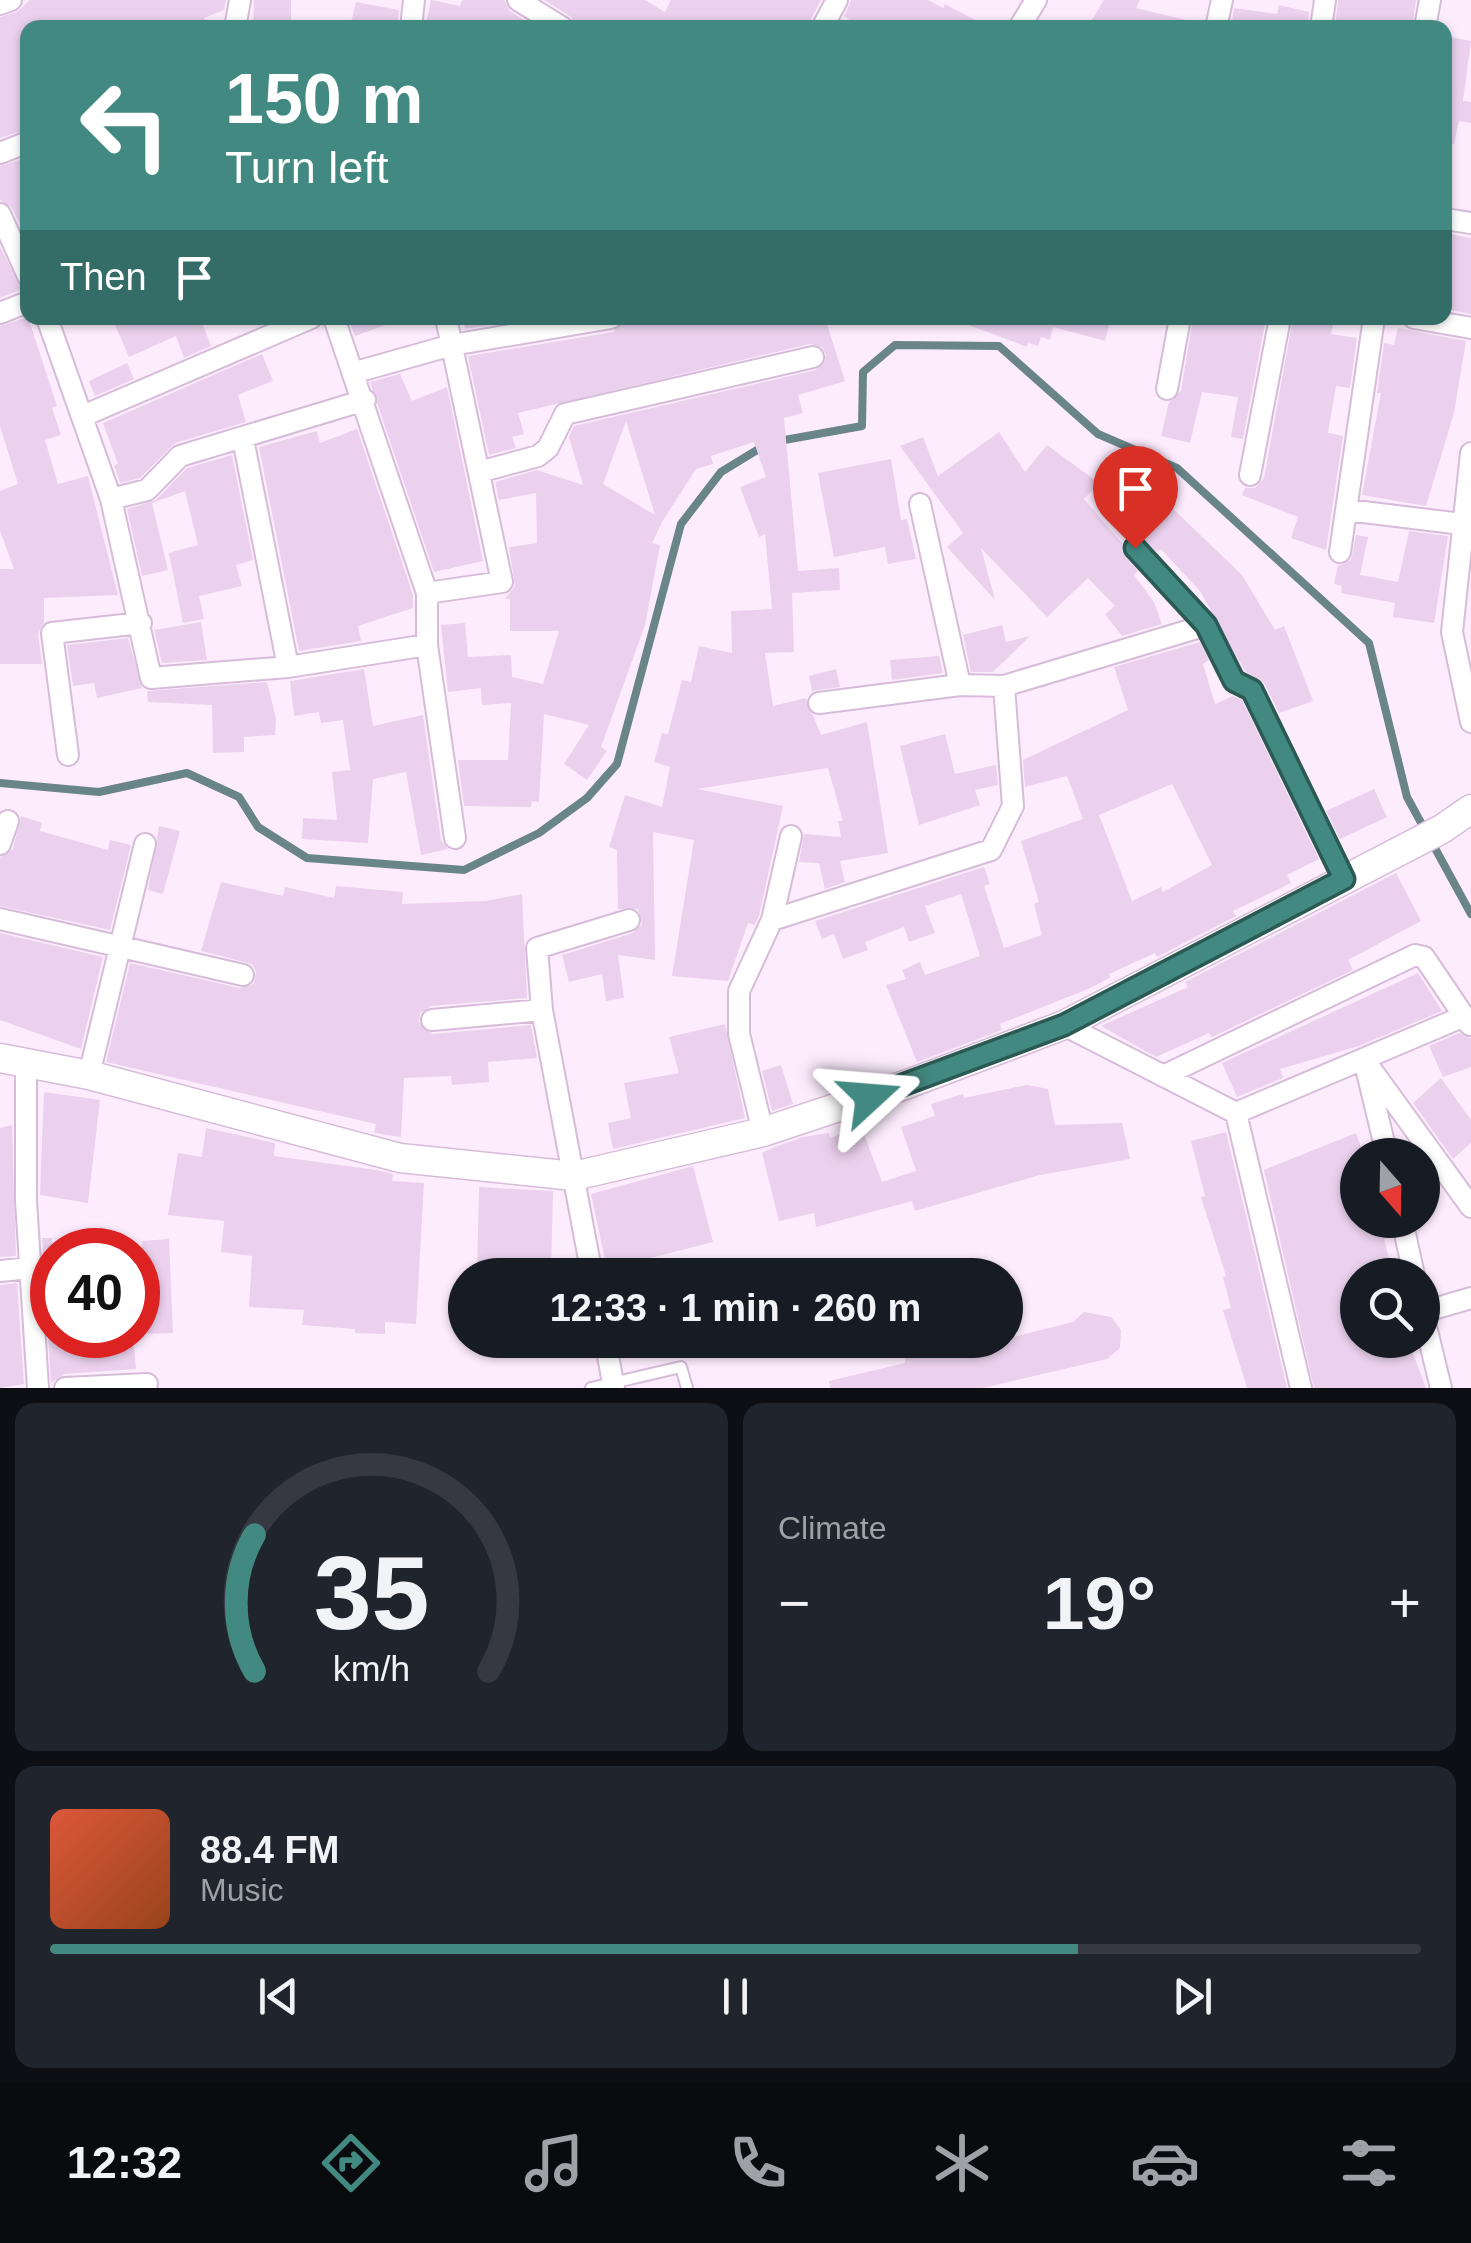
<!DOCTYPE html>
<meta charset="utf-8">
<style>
:root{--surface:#171b24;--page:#20242c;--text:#f1f3f6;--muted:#9ea1a6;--line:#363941;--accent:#428981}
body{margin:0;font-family:Arial,sans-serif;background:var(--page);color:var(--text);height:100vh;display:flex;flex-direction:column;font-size:38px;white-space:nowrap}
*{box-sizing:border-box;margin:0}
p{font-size:32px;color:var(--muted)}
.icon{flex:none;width:55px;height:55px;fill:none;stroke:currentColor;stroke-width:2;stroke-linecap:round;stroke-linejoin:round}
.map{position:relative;height:1388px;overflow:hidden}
.drawer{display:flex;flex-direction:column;gap:15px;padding:15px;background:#0d0f14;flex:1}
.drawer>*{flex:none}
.hud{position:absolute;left:20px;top:20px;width:1432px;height:305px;border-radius:20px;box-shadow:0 2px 8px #0004;background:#428981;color:#fff;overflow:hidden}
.needle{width:65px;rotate:160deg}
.controls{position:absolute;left:1340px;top:1138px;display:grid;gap:20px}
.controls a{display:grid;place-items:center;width:100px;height:100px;border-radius:50%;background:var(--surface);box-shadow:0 2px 8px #0004;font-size:50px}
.speed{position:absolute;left:30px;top:1228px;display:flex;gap:20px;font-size:50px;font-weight:700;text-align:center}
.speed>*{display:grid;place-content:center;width:130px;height:130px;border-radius:50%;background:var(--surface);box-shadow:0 2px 8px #0004;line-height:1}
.speed .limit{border:15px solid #d22;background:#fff;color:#111}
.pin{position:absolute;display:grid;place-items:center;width:85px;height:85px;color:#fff;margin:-102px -42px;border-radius:50% 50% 50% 0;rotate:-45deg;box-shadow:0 0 10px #0007}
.pin .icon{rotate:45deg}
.me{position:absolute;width:110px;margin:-55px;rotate:71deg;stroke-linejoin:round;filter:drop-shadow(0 0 8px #0008)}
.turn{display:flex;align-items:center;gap:35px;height:210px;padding:0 40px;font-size:45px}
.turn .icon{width:130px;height:130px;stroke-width:2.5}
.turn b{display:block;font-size:70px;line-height:85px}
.then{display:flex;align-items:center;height:95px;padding:0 40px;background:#0003;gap:20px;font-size:38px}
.big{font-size:75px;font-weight:700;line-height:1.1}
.drawer .tile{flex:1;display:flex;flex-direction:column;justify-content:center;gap:15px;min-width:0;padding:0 35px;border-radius:20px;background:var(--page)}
.drawer .dial{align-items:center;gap:0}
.dial svg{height:260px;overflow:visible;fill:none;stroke:var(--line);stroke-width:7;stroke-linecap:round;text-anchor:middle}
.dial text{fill:var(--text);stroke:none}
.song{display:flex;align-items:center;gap:30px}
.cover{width:120px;height:120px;border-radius:15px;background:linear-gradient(135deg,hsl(10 70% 55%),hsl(20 70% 35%))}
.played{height:10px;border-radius:5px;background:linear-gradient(90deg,var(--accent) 75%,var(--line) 75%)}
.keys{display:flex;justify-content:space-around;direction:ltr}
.heat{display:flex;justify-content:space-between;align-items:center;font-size:55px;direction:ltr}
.drawer .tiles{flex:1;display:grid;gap:15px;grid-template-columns:1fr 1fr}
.tile:last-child{grid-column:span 2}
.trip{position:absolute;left:448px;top:1258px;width:575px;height:100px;border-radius:50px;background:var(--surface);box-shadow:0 2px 8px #0004;font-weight:700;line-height:100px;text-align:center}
.dock{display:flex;height:160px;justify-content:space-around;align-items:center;background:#090b0e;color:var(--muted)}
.dock .icon{width:70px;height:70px}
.dock .on{color:var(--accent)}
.dock b{font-size:45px;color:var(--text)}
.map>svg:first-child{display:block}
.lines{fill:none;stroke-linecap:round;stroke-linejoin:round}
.stream{stroke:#69858a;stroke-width:8}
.building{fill:#ebd1ed;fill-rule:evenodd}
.service-casing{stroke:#d7bcd9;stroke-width:14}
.minor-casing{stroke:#d7bcd9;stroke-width:24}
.tertiary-casing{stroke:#d7bcd9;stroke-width:31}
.service{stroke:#fff;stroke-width:10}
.minor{stroke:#fff;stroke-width:20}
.tertiary{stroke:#fff;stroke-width:28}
.route-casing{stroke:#2b5954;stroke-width:25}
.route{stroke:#428981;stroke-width:18}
</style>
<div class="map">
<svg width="1471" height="1388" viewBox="0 0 1471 1388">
<rect width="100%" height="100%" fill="#fdecfe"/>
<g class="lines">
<!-- stream -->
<path class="stream" d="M779,441l83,-15 1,-54 32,-27 104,1 99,88 79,34 192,175 38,154 64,117
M0,783l99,9 88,-19 52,24 19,30 49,31 157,12 75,-37 48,-35 30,-34 64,-240 40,-52 41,-25"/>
</g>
<!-- building -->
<path class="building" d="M30,0h196l-2,10 -20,8 4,10h-180v101l-28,9v-121l17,-5z
M254,0h37v28h-38z
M431,0l29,6 2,-6h42l6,11 26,17h-111z
M544,0h101l20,12 6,-12h150l-15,28h-229l-6,-11z
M851,0h77l15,8 2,-4 45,24h-126l-20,-12z
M1104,0h36l-4,8 50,12 -1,8h-98z
M1338,0h78l-4,28h-77z
M356,2l43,8 -2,18h-42l-4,-5z
M1279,5l30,7 -2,16h-76l3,-20 43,6z
M1445,36l26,5 -8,60 8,1v21l-12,-2 -5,23 -9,-1z
M28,157v84l-16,-33 -12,-8v-34z
M1445,233l26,5v76l-26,-5z
M0,247l22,42 -22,9z
M28,317l29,89 -5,2 9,27 -16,5 13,44 30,-8 30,119 -74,3v24l-6,12 4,30h-42v-95h14l-14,-38v-40l18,-7 -18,-58v-100z
M112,318h107l-16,7 8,21 -27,12 -8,-22 -47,21z
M348,318h50l1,2 -44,16z
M463,318h69l-67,11z
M625,318h200l20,63 -47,14 5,18 -19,5 14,153 41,-3 1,22 -48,3 2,59 -29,1 8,53 33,-8 15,37 46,-13 21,131 -48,8 5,21 -20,7 -6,-26 -20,-1 5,-28 37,3 -3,-16h5l-15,-53 -131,21 86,17 -24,110 -4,9 -7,-2 -20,58 -56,-5 22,-136 -41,-8 2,128 -37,-5 6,43 -18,3 -4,-27 -33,8 -7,-27 71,-22 9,-9 -4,-15h-20l-1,-59 -8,-3 16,-52 37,12 8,-40 -16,-5 8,-29 6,1 14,-54 9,2 8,-36 33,7 -1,-42 41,-2 -7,-75 -6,3 -19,-50 26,-10 -12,-35 -43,14 2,8 -17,5 -34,53 -10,21 8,2 -15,80 -44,122 6,4 -20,29 -23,-16 25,-39 -45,-11 -5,88 -7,-1 -1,6 -67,-1 -6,-46h50l3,-57 -29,2 -1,-17 -33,4 -7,-67 24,-2 3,34 43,-2 1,22 31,7 16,-53h-49v-32h-5l10,-13 -6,-39 28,-4 -1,-50 -37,7 -4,-18 42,-12 46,15 -14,-48 5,-11 242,-56 10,-15 -4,-8 -12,-3 -292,69 6,21 -12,3 4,11 -27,7 -21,-99 145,-24zM626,421l29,94 -52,-31z
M950,318h161l-6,23 -52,-14 -3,13 -9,-3 -3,9 -10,-3 -1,4z
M1193,318h73l-23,121 -12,-2 7,-40 -36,-5 -12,51 -29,-7 8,-34 12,-11z
M1293,318h42l-4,16 26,4 -7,50 -14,-2 -8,47 15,3 -17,114 -35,-12 7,-21 -56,-22 3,-7h10l9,-10z
M1398,328l68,13 -12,72 -28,93 -64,-11 19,-102h-4l7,-50 10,2z
M262,354l11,27 -35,14 8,27 -71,21 -35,35 -20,5 -6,-18 4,-1 -15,-41z
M127,363l7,16 -39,17 -6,-15z
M400,374l12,27 35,-14 36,174 -49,11 -64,-190z
M357,429l56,166v13l-55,18 3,15 -62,10 -40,-204 58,-16 3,12z
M999,432l26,40 22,-27 52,38 -15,16 38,44v9l16,19 -4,4 20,27 8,22 -40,12 -17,-22 10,-8 -27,-28 -41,39 -66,-69 14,52 -48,-53 16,-14 -63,-87 23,-9 15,39z
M232,455l21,105 -17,5 6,21 -43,10 5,23 -21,4 -14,-70 29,-8 -13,-54 -33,12 16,67 -26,6 -15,-67 29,-9 31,-32z
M891,459l10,61 6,-1 9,40 -28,5 -3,-17 -51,10 -16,-84z
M1168,504l74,71 33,55 9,-4 29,75 -34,12 -15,-30 -19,-12 -45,-80 -39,-42 -4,3 -17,-16z
M1409,531l39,5 -14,87 -41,-6 2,-14 -54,-10 1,-7 -8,-2 4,-18 13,-6 5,-25 12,2 -8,38 38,7z
M201,622l6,38 -45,3 -8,-33z
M1002,625l4,17 24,-6 -37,36h-22l-8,-37z
M128,638l14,50 -45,10 -3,-15 -21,3 -6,-41z
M1200,642l9,18 -6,4 12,40 18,-8 9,4 77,159 -32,16 4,8 -58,28 3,5 -79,41 -2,-4 -46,21 1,4 -22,11 -88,35 2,6 -85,32 -31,-77 20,-6 -4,-9 18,-8 5,13 55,-19 -19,-62 -36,12 10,27 -26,9 -5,-15 -39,15 3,8 -25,9 -9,-25 -12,5 -7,-18 169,-54 6,17 -6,2 20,62 38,-13 -8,-31 5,-2 -18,-61 62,-22 -16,-43 -42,11 -2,-27 105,-50 -14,-43zM1172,784l40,81 -49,27 -2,-5 -29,14 -33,-86z
M939,656l4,17 -51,7 -2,-20z
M364,669l9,57 50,-11 18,125 7,9 -27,6 -15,-83 -33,7 -5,64 -66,-4 1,-21 34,2 -5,-48 18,-2 -7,-50 -22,3 -2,-11 -25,4 -4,-35z
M836,669l4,18 -28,4 -3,-15z
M267,682l9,36 -1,17 -31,2v15l-31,1 -1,-48 -64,-3 -1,-11z
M945,734l10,40 41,-9 2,20 -23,5 5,15 -61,20 -19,-79z
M1374,789l13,28 -47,22 -14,-28z
M21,816l21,7 -2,8 68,19 2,-10 21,5 -21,85 -110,-24v-49l13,-8z
M159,826l21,5 -17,63 -15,-4z
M1396,873l25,48 -73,39 5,10 -141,67 -3,-4 -53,24 -55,-31 87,-39 -3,-5z
M221,882l62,14 2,-9 49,11 2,-12 67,6 -1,12 84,-3 36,-7 5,104 -96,8 -11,7 -1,9 14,12 98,-9 6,33 -49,4 1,20 -37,3 -1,-9 -47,2 -3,59 -27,-4 2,-9 -270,-62 24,-99 110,25 14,-4 2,-12 -4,-8 -51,-13z
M0,933l103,24 -22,92 -81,-29z
M1418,973l24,38 -83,35 -79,23 3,9 -46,19 -15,-34z
M725,1024l20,94 -132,31 -5,-26 23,-5 -7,-35 55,-10 -10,-36z
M1459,1033l12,6v28l-28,10 -14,-31z
M781,1065l12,39 -21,7 -10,-40z
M1441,1078l30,42v23l-18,16 -40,-56z
M1027,1085l21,4 7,36 67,-2 8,36 -90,16 -125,36 -3,-10 -96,26 -2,-14 -35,8 -17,-68 10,-5 31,-11 26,-4 1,5 31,-12 21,56 34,-11 -15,-44 34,-11 -4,-12 32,-10 1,4z
M44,1092l56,8 -12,103 -48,-8z
M12,1125l4,131 -16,1v-129z
M206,1128l69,15 -1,13 102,14 17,4 -1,7 32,2 -8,141 -31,-2v12l-30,-1v-4l-53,-4 2,-15 -55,-3 3,-51 -31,-4 3,-31 -56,-6 10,-62 24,4z
M1226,1132l61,256h-40l-24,-78 8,-2 -8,-31 3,-1 -25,-79 4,-1 -14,-55z
M1356,1133l8,22h-6v65h26l6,17 -6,2 9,33 -35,3v73l22,-8h28l18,48h-112l-50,-218z
M693,1166l20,76 -106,27 -16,-75z
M479,1187l74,4 -2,81 -74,3z
M42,1238h10v99l23,-2v5l58,-3 3,32 -72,5 -13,9z
M169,1239l4,94 -26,1 -5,-93z
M17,1283l7,101 -24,4v-103z
M1084,1312l27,5 10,13 -1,18 -13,11 -124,29h-153l-1,-7 76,-18 1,-23h73l2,5 92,-23z"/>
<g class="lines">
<!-- service casing -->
<g class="service-casing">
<path id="service" d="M591,1388l90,-21 6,21"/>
</g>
<!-- minor casing -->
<g class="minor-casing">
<path id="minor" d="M518,0l45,28
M0,4l11,-4
M235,28l5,-28
M411,28l3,-28
M822,28l15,-28
M1019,28l17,-28
M1216,28l6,-28
M1321,28l4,-28
M1425,28l5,-28
M0,153l28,-11
M0,214l28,62
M1445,219l26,4
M0,313l28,-11
M47,318l64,181 40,179 137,-11 139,-22
M334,318l93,275v52l28,193
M1414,318l57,10
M356,372l96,-27 159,-27
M1167,389l13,-71
M83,416l228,-98
M243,439l45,228
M1471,453l-19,179 19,90
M479,472l59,-16 10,-8 17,-34 248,-57
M1250,475l30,-157
M111,499l36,-9 33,-34 185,-56
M920,504l40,181
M1347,510l115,14
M1135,548l72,77 28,56 17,9 92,189
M1340,552l34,-234
M427,593l75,-11 -56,-264
M819,703l141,-18 44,1 203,-61
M68,755l-16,-122 89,-10
M0,844l8,-23
M0,919l243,56
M772,920l219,-70 22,-44 -9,-120
M432,1020l110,-10
M1064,1025l172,88 226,-96
M1365,1061l106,146
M26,1065v136l12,187
M1367,1072l20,83
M89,1075l56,-231
M1163,1076l252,-121 9,2 46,68
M1236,1113l65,275
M763,1132l-24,-98v-43l33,-71 19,-84
M1402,1220l12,55
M0,1271l29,-3
M592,1275l-50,-265 -5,-62 92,-28
M1422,1310l19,78
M1423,1312l48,-14
M605,1340l9,48
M65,1388l82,-4"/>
</g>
<!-- tertiary casing -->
<g class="tertiary-casing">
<path id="tertiary" d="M0,1058l89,17 311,83 174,18 189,-44 142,-47 159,-60 378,-196 29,-20"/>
</g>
<!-- service -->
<use href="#service" class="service"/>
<!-- minor -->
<use href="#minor" class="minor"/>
<!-- tertiary -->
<use href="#tertiary" class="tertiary"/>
</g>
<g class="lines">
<!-- route casing -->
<g class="route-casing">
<path id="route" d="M870,1097l194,-72 280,-146 -92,-189 -18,-9 -28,-56 -71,-77"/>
</g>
<!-- route -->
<use href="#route" class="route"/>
</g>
</svg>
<div class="controls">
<a><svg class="needle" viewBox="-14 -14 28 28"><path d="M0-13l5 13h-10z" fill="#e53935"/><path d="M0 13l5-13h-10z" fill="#9ea1a6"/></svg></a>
<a><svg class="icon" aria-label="search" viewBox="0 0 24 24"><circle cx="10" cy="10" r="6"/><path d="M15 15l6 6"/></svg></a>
</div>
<div class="speed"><div class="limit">40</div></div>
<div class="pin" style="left:1135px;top:548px;background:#d93025"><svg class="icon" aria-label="arrive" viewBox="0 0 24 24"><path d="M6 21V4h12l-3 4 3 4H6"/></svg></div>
<svg class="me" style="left:870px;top:1097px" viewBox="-20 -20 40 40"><path d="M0-17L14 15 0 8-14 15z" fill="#428981" stroke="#fff" stroke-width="4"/></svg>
<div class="trip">12:33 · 1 min · 260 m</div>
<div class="hud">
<div class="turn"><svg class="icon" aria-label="left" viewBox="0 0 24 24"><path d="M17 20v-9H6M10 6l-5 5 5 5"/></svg><div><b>150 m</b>Turn left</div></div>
<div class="then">Then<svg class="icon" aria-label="arrive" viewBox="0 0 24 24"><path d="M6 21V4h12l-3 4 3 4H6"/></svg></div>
</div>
</div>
<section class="drawer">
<div class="tiles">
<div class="tile dial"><svg viewBox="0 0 100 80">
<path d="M14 69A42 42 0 1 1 86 69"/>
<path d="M14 69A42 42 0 0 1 14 27" stroke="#428981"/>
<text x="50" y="56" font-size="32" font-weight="700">35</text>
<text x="50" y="72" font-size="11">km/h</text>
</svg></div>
<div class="tile"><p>Climate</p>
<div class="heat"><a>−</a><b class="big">19°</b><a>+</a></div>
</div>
<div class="tile">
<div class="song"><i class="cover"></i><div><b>88.4 FM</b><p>Music</p></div></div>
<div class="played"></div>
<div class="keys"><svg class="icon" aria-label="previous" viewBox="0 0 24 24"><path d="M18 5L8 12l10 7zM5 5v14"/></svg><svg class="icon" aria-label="pause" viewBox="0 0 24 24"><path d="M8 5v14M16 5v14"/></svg><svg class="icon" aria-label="next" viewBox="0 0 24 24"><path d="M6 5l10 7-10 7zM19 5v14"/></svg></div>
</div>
</div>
</section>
<nav class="dock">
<b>12:32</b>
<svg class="icon on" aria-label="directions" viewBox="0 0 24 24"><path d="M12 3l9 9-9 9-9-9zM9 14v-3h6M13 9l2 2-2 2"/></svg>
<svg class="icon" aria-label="music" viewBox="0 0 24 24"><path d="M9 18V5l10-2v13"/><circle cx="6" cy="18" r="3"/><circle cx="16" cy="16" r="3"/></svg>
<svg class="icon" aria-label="phone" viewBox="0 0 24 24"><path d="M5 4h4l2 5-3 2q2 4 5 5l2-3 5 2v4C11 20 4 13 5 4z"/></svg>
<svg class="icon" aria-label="climate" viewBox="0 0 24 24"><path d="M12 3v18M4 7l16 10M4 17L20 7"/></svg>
<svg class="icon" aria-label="car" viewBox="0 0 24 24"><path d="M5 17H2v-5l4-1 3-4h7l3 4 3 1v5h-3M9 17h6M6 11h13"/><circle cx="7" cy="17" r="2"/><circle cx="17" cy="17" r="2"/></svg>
<svg class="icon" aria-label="filters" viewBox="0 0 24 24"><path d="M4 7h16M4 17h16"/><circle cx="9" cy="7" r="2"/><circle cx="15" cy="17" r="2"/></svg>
</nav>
